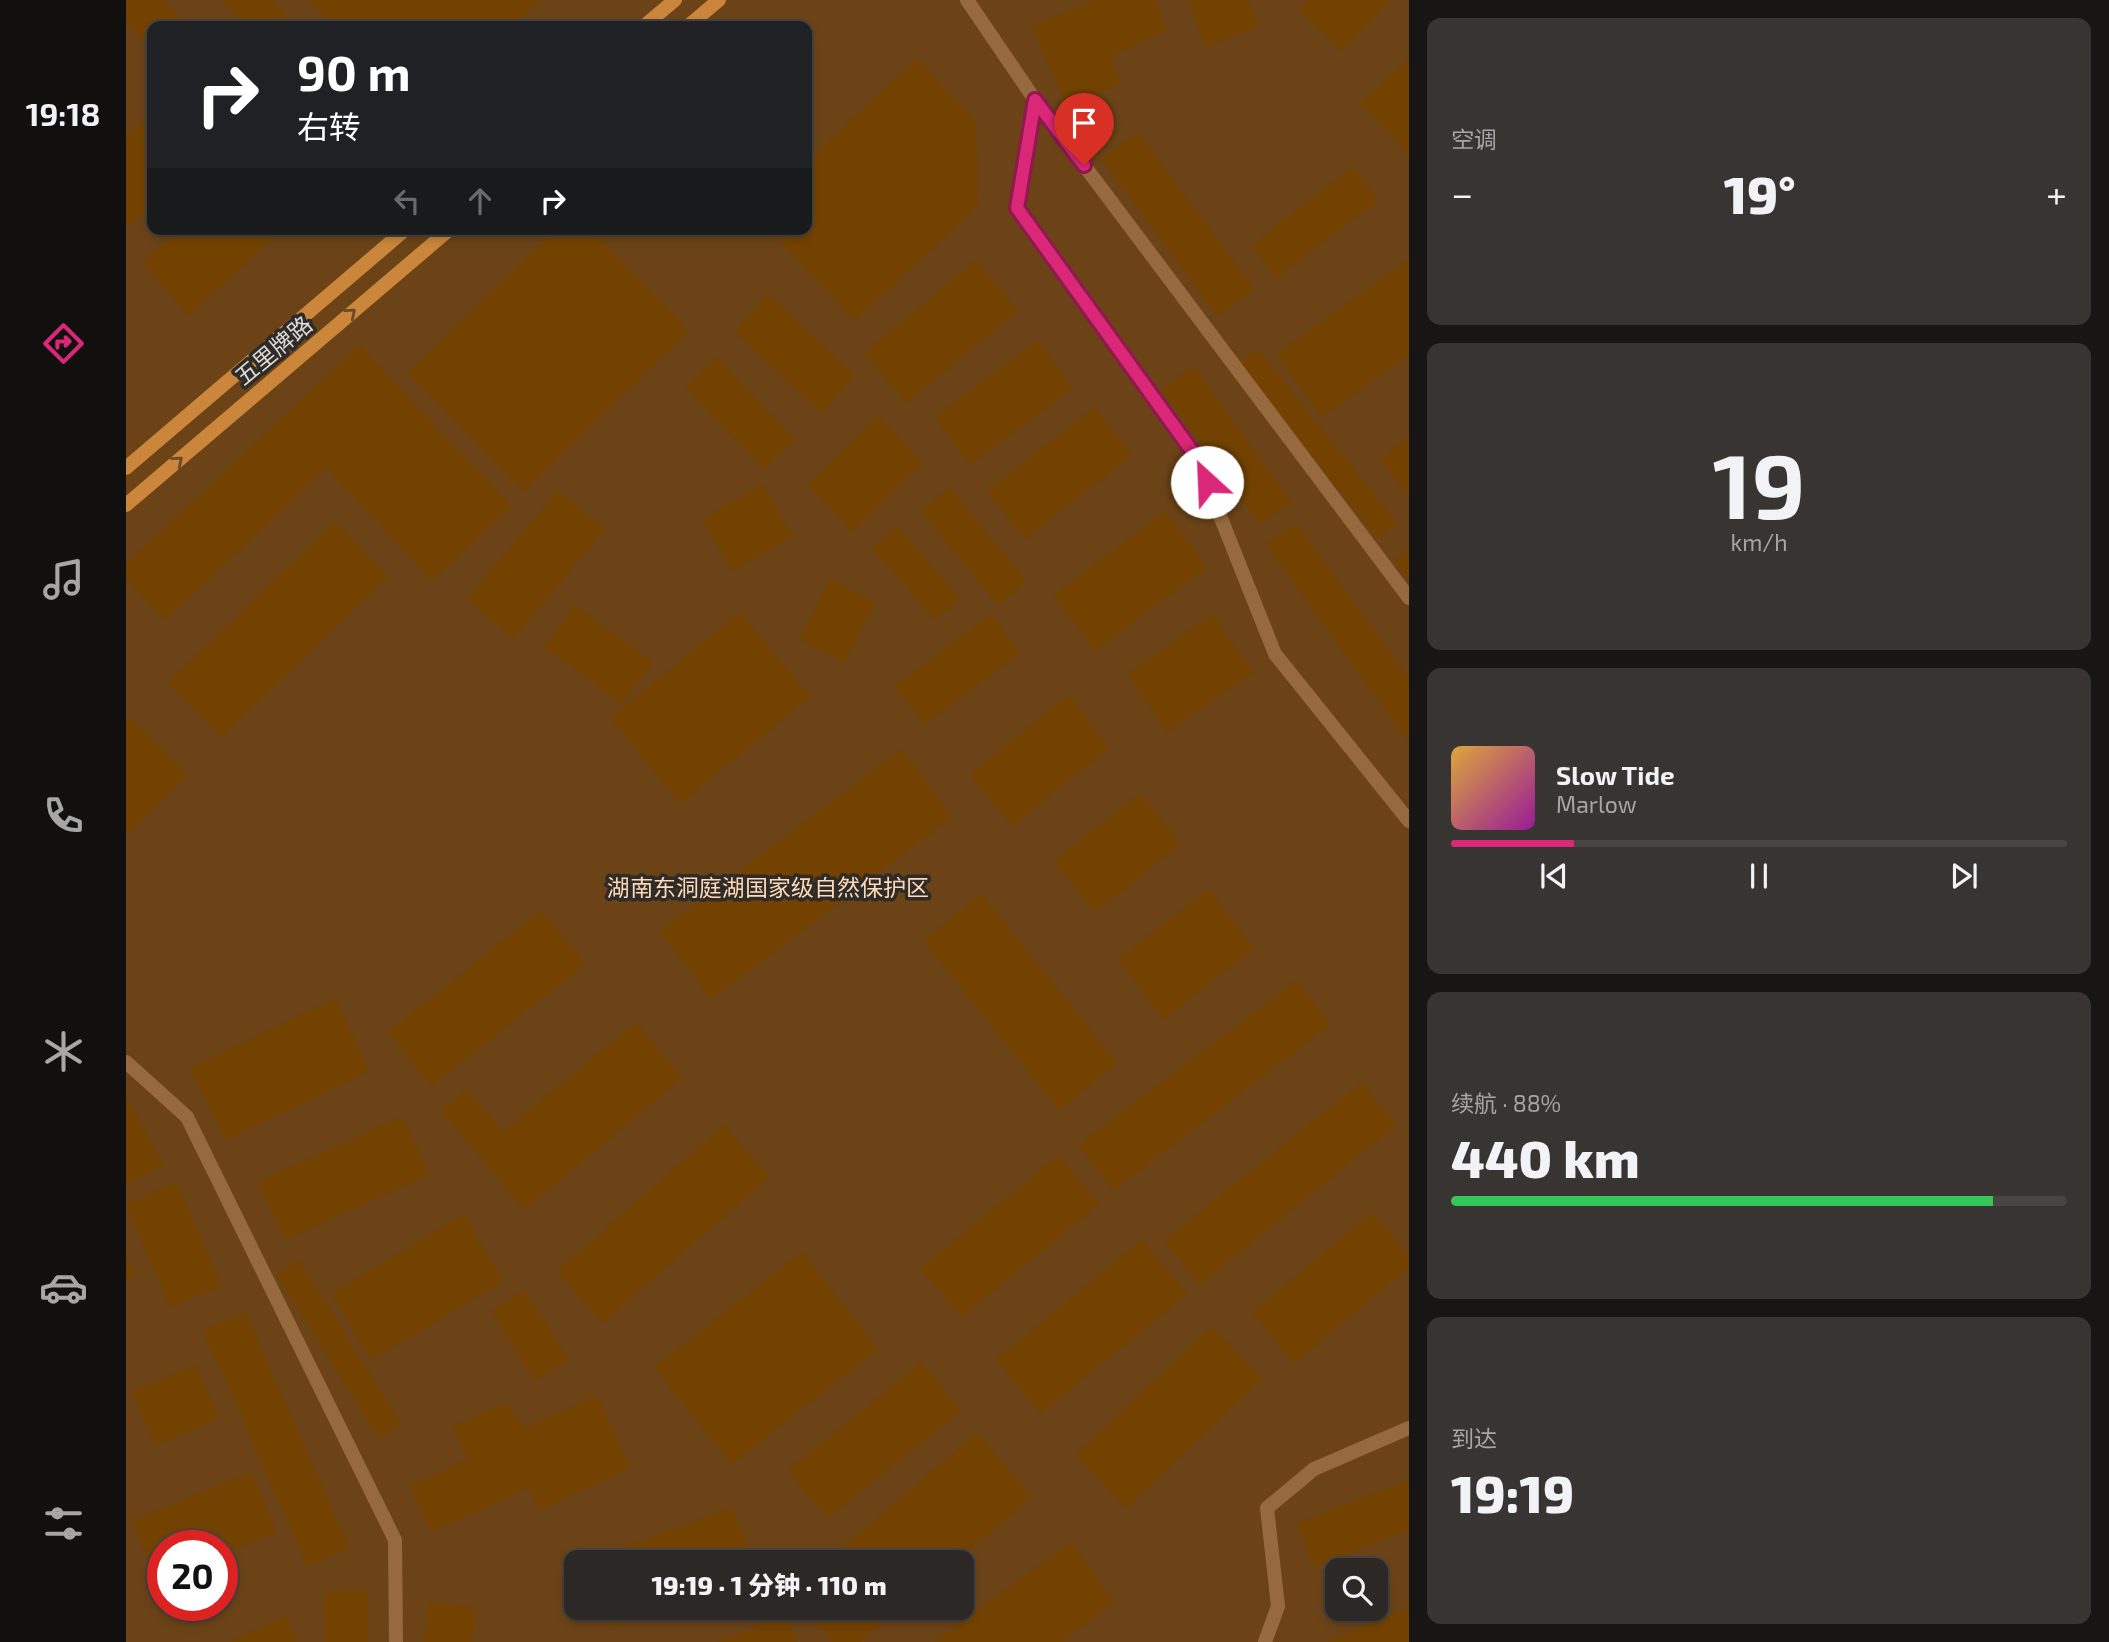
<!DOCTYPE html>
<html lang="zh">
<meta charset="utf-8">
<style>
:root{--surface:#2b2826;--page:#373432;--text:#f1f3f6;--muted:#a6a6a7;--line:#474443;--accent:#db2777}
body{margin:0;font-family:"Exo 2","Noto Sans SC",sans-serif;background:var(--page);color:var(--text);height:100vh;display:flex;flex-direction:column;font-size:26px;white-space:nowrap}
*{box-sizing:border-box;margin:0}
p{font-size:23px;color:var(--muted)}
.icon{flex:none;width:38px;height:38px;fill:none;stroke:currentColor;stroke-width:2;stroke-linecap:round;stroke-linejoin:round}
.map{position:relative;flex:1;overflow:hidden}
.sheet{display:flex;flex-direction:column;gap:18px;padding:18px;background:#181615;width:700px}
.sheet>*{flex:none}
.top-card{position:absolute;left:21px;top:21px;width:665px;height:214px;border-radius:14px;box-shadow:0 4px 10px #0003,0 0 0 2px var(--line);background:#202124;color:#fff;overflow:hidden}
.buttons{position:absolute;left:1199px;top:1558px;display:grid;gap:14px}
.buttons a{display:grid;place-items:center;width:63px;height:63px;border-radius:14px;background:var(--surface);box-shadow:0 4px 10px #0003,0 0 0 2px var(--line);font-size:35px}
.speed{position:absolute;left:21px;top:1530px;display:flex;gap:14px;font-size:35px;font-weight:700;text-align:center}
.speed>*{display:grid;place-content:center;width:91px;height:91px;border-radius:50%;background:var(--surface);box-shadow:0 4px 10px #0003,0 0 0 2px var(--line);line-height:1}
.speed .limit{border:10px solid #d22;background:#fff;color:#111}
.pin{position:absolute;display:grid;place-items:center;width:60px;height:60px;color:#fff;margin:-72px -30px;border-radius:50% 50% 50% 0;rotate:-45deg;box-shadow:0 0 7px #0007}
.pin .icon{rotate:45deg}
.me{position:absolute;width:77px;margin:-38px;rotate:335deg;stroke-linejoin:round;filter:drop-shadow(0 0 5px #0008)}
.turn{display:flex;align-items:center;gap:24px;height:147px;padding:0 35px;font-size:32px}
.turn .icon{width:91px;height:91px;stroke-width:2.5}
.turn b{display:block;font-size:49px;line-height:60px}
.lanes{display:flex;align-items:center;height:66px;padding:0 35px;background:#0003;justify-content:center;gap:35px;direction:ltr}
.lanes .off{opacity:.35}
.big{font-size:52px;font-weight:800;line-height:1.1}
.sheet .widget{flex:1;display:flex;flex-direction:column;justify-content:center;gap:10px;min-width:0;padding:0 24px;border-radius:14px;background:var(--page)}
.sheet .dial{align-items:center;gap:0}
.dial b{font-size:91px;line-height:1}
.song{display:flex;align-items:center;gap:21px}
.cover{width:84px;height:84px;border-radius:10px;background:linear-gradient(135deg,hsl(40 70% 55%),hsl(300 70% 35%))}
.played{height:7px;border-radius:4px;background:linear-gradient(90deg,var(--accent) 20%,var(--line) 20%)}
.keys{display:flex;justify-content:space-around;direction:ltr}
.heat{display:flex;justify-content:space-between;align-items:center;font-size:38px;direction:ltr}
.charge{height:10px;border-radius:5px;background:linear-gradient(90deg,#34c759 88%,var(--line) 0)}
.trip{position:absolute;left:438px;top:1550px;width:410px;height:70px;border-radius:14px;background:var(--surface);box-shadow:0 4px 10px #0003,0 0 0 2px var(--line);font-weight:800;line-height:70px;text-align:center}
main{display:flex;flex:1;min-height:0}
.dock{display:flex;flex-direction:column;width:126px;justify-content:space-around;align-items:center;background:#11100f;color:var(--muted)}
.dock .icon{width:49px;height:49px}
.dock .on{color:var(--accent)}
.dock b{font-size:32px;color:var(--text)}
.map>svg:first-child{display:block}
.green{fill:#6b4317;fill-rule:evenodd}
.building{fill:#734200}
.lines{fill:none;stroke-linecap:round;stroke-linejoin:round}
.service{stroke:#966a3e;stroke-width:14}
.minor{stroke:#966a3e;stroke-width:14}
.secondary{stroke:#cb863b;stroke-width:14}
.oneway{stroke:#664b2f}
.route-casing{stroke:#8e194d;stroke-width:18}
.route{stroke:#db2777;stroke-width:12}
.labels{text-anchor:middle;dominant-baseline:central;stroke-width:7;stroke-linejoin:round;paint-order:stroke}
.street-label{font-size:23px;fill:#dedbd9;stroke:#2f2b28}
.park-label{font-size:23px;fill:#fed9b7;stroke:#2f2b28}
</style>
<main>
<nav class="dock">
<b>19:18</b>
<svg class="icon on" aria-label="directions" viewBox="0 0 24 24"><path d="M12 3l9 9-9 9-9-9zM9 14v-3h6M13 9l2 2-2 2"/></svg>
<svg class="icon" aria-label="music" viewBox="0 0 24 24"><path d="M9 18V5l10-2v13"/><circle cx="6" cy="18" r="3"/><circle cx="16" cy="16" r="3"/></svg>
<svg class="icon" aria-label="phone" viewBox="0 0 24 24"><path d="M5 4h4l2 5-3 2q2 4 5 5l2-3 5 2v4C11 20 4 13 5 4z"/></svg>
<svg class="icon" aria-label="climate" viewBox="0 0 24 24"><path d="M12 3v18M4 7l16 10M4 17L20 7"/></svg>
<svg class="icon" aria-label="car" viewBox="0 0 24 24"><path d="M5 17H2v-5l4-1 3-4h7l3 4 3 1v5h-3M9 17h6M6 11h13"/><circle cx="7" cy="17" r="2"/><circle cx="17" cy="17" r="2"/></svg>
<svg class="icon" aria-label="filters" viewBox="0 0 24 24"><path d="M4 7h16M4 17h16"/><circle cx="9" cy="7" r="2"/><circle cx="15" cy="17" r="2"/></svg>
</nav>
<div class="map">
<svg width="1283" height="1642" viewBox="0 0 1283 1642">
<rect width="100%" height="100%" fill="#393532"/>
<!-- green -->
<path class="green" d="M0,0h1283v1642h-1283zM26,26h655v203h-655zM37,1545h59v60h-59zM450,1563h385v45h-385zM1211,1570h39v38h-39z"/>
<!-- building -->
<path class="building" d="M0,0h38l22,26h-34v25l-26,-32z
M95,0h50l26,26h-50z
M182,0h232l-29,26h-177z
M968,0h60l13,30 -57,26 11,26 -54,24 -35,-79z
M1062,0h60l10,26 -52,21z
M1181,0h84l-49,51 -44,-42z
M1283,57v98l-49,-51z
M791,58l59,64 2,84 -124,115 -86,-92h39v-68z
M26,114v91l-26,22v-90z
M1012,132l116,157 -37,27 -115,-157z
M1227,167l25,33 -102,78 -25,-33z
M53,229h104l-94,86 -47,-52z
M429,229h35l99,102 -166,160 -115,-118z
M1283,259v96l-87,62 -46,-63z
M850,260l42,51 -112,92 -42,-50z
M642,294l87,82 -34,37 -87,-82z
M912,340l35,48 -103,76 -35,-47z
M233,345l152,161 -79,74 -106,-112 -161,152 -39,-41v-15z
M1132,350l139,173 -19,15 -141,-173z
M590,357l79,82 -32,30 -78,-82z
M1067,366l98,136 -31,22 -99,-135z
M968,407l38,48 -107,84 -38,-48z
M752,416l45,47 -71,68 -44,-46z
M1283,437v60l-29,-38z
M637,484l29,52 -60,35 -30,-52z
M823,487l77,94 -28,24 -77,-94z
M432,490l47,39 -92,109 -46,-39z
M1039,511l41,56 -111,83 -42,-55z
M209,521l53,55 -166,161 -54,-54z
M1170,523l113,156v64l-143,-198z
M771,527l63,72 -25,21 -63,-72z
M1283,550v30l-15,-19z
M705,579l45,23 -32,61 -44,-24z
M449,605l78,57 -31,42 -78,-57z
M614,612l70,85 -130,106 -70,-85z
M864,614l30,39 -95,72 -30,-39z
M1086,614l41,58 -86,60 -40,-58z
M942,695l41,53 -97,78 -42,-52z
M4,718l57,57 -61,60v-113z
M775,749l51,68 -241,182 -51,-68z
M1014,793l41,51 -86,68 -41,-51z
M1083,889l45,60 -91,70 -45,-61z
M855,894l136,169 -58,47 -136,-170z
M415,910l44,54 -154,122 -43,-54z
M1170,980l34,45 -217,165 -35,-45z
M209,998l34,73 -144,69 -35,-72z
M510,1022l46,56 -158,132 -83,-100 25,-21 37,43z
M1235,1082l35,43 -196,159 -36,-44z
M0,1096l37,69 -37,18z
M276,1116l27,58 -144,66 -27,-58z
M598,1125l45,52 -167,146 -45,-52z
M933,1155l40,49 -138,113 -40,-49z
M50,1182l45,104 -51,21 -44,-103z
M1246,1212l37,45v10l-115,96 -42,-50z
M338,1214l39,67 -132,79 -40,-66z
M1016,1240l45,54 -147,119 -44,-54z
M676,1252l76,97 -147,115 -77,-97z
M0,1254l9,22 -9,4z
M173,1260l102,164 -22,14 -103,-164z
M398,1290l44,69 -33,21 -44,-69z
M119,1312l104,236 -42,18 -104,-236z
M1085,1326l51,53 -136,129 -50,-53z
M796,1362l39,49 -134,107 -39,-48z
M70,1364l23,54 -64,27 -23,-54z
M471,1395l33,73 -91,42 -10,-23 -98,45 -21,-47 58,-26 -15,-33 52,-23 20,25z
M851,1433l55,64 -79,66h-130z
M125,1472l25,60 -54,22v-9h-59v34l-6,3 -25,-61z
M1283,1480v50l-96,36 -16,-43z
M606,1507l21,56h-168v-1z
M944,1542l44,60 -53,40h-127z
M198,1591h44v51h-43z
M303,1603l47,5 -4,34h-48z
M1283,1607v35h-82z
M476,1608h52v1l-45,17z
M678,1608h96l-40,34h-27z
M660,1615l11,27h-79z
M159,1616l12,26h-69z"/>
<g class="lines">
<!-- service -->
<path class="service" d="M909,100l-18,108 180,250 78,196 134,167
M1139,1642l13,-36 -11,-98 47,-39 95,-41"/>
<!-- minor -->
<path class="minor" d="M841,0l68,100 374,498
M0,1062l61,55 208,423 1,102"/>
<!-- secondary -->
<path class="secondary" d="M518,26l31,-26
M562,26l31,-26
M0,468l280,-239
M0,505l324,-276"/>
</g>
<!-- one-way arrows -->
<defs><path id="oneway-chevron" d="M-2-3.5L2.5 0L-2 3.5" fill="none" stroke-width="1.6" stroke-linecap="round" stroke-linejoin="round" transform="scale(1.75)"/></defs>
<g class="oneway">
<use href="#oneway-chevron" transform="translate(225 313) rotate(-40)"/>
<use href="#oneway-chevron" transform="translate(52 461) rotate(-40)"/>
</g>
<g class="lines">
<!-- route casing -->
<g class="route-casing">
<path id="route" d="M958,165l-49,-65 -18,108 180,250 10,24"/>
</g>
<!-- route -->
<use href="#route" class="route"/>
</g>
<g class="labels">
<!-- street labels -->
<g class="street-label">
<text transform="translate(147 350) rotate(-40)">五里牌路</text>
</g>
<!-- park labels -->
<g class="park-label">
<text x="642" y="887">湖南东洞庭湖国家级自然保护区</text>
</g>
</g>
</svg>
<div class="buttons">
<a><svg class="icon" aria-label="search" viewBox="0 0 24 24"><circle cx="10" cy="10" r="6"/><path d="M15 15l6 6"/></svg></a>
</div>
<div class="speed"><div class="limit">20</div></div>
<div class="pin" style="left:958px;top:165px;background:#d93025"><svg class="icon" aria-label="arrive" viewBox="0 0 24 24"><path d="M6 21V4h12l-3 4 3 4H6"/></svg></div>
<svg class="me" style="left:1081px;top:482px" viewBox="-20 -20 40 40"><circle r="19" fill="#fff"/><path d="M0-13L10 11 0 6-10 11z" fill="#db2777"/></svg>
<div class="trip">19:19 · 1 分钟 · 110 m</div>
<div class="top-card">
<div class="turn"><svg class="icon" aria-label="right" viewBox="0 0 24 24"><path d="M7 20v-9h11M14 6l5 5-5 5"/></svg><div><b>90 m</b>右转</div></div>
<div class="lanes"><svg class="icon off" aria-label="left" viewBox="0 0 24 24"><path d="M17 20v-9H6M10 6l-5 5 5 5"/></svg><svg class="icon off" aria-label="ahead" viewBox="0 0 24 24"><path d="M12 20V5M6 11l6-6 6 6"/></svg><svg class="icon" aria-label="right" viewBox="0 0 24 24"><path d="M7 20v-9h11M14 6l5 5-5 5"/></svg></div>
</div>
</div>
<section class="sheet">
<div class="widget"><p>空调</p>
<div class="heat"><a>−</a><b class="big">19°</b><a>+</a></div>
</div>
<div class="widget dial"><b>19</b><p>km/h</p></div>
<div class="widget">
<div class="song"><i class="cover"></i><div><b>Slow Tide</b><p>Marlow</p></div></div>
<div class="played"></div>
<div class="keys"><svg class="icon" aria-label="previous" viewBox="0 0 24 24"><path d="M18 5L8 12l10 7zM5 5v14"/></svg><svg class="icon" aria-label="pause" viewBox="0 0 24 24"><path d="M8 5v14M16 5v14"/></svg><svg class="icon" aria-label="next" viewBox="0 0 24 24"><path d="M6 5l10 7-10 7zM19 5v14"/></svg></div>
</div>
<div class="widget"><p>续航 · 88%</p><b class="big">440 km</b><div class="charge"></div></div>
<div class="widget"><p>到达</p><b class="big">19:19</b></div>
</section>
</main>
